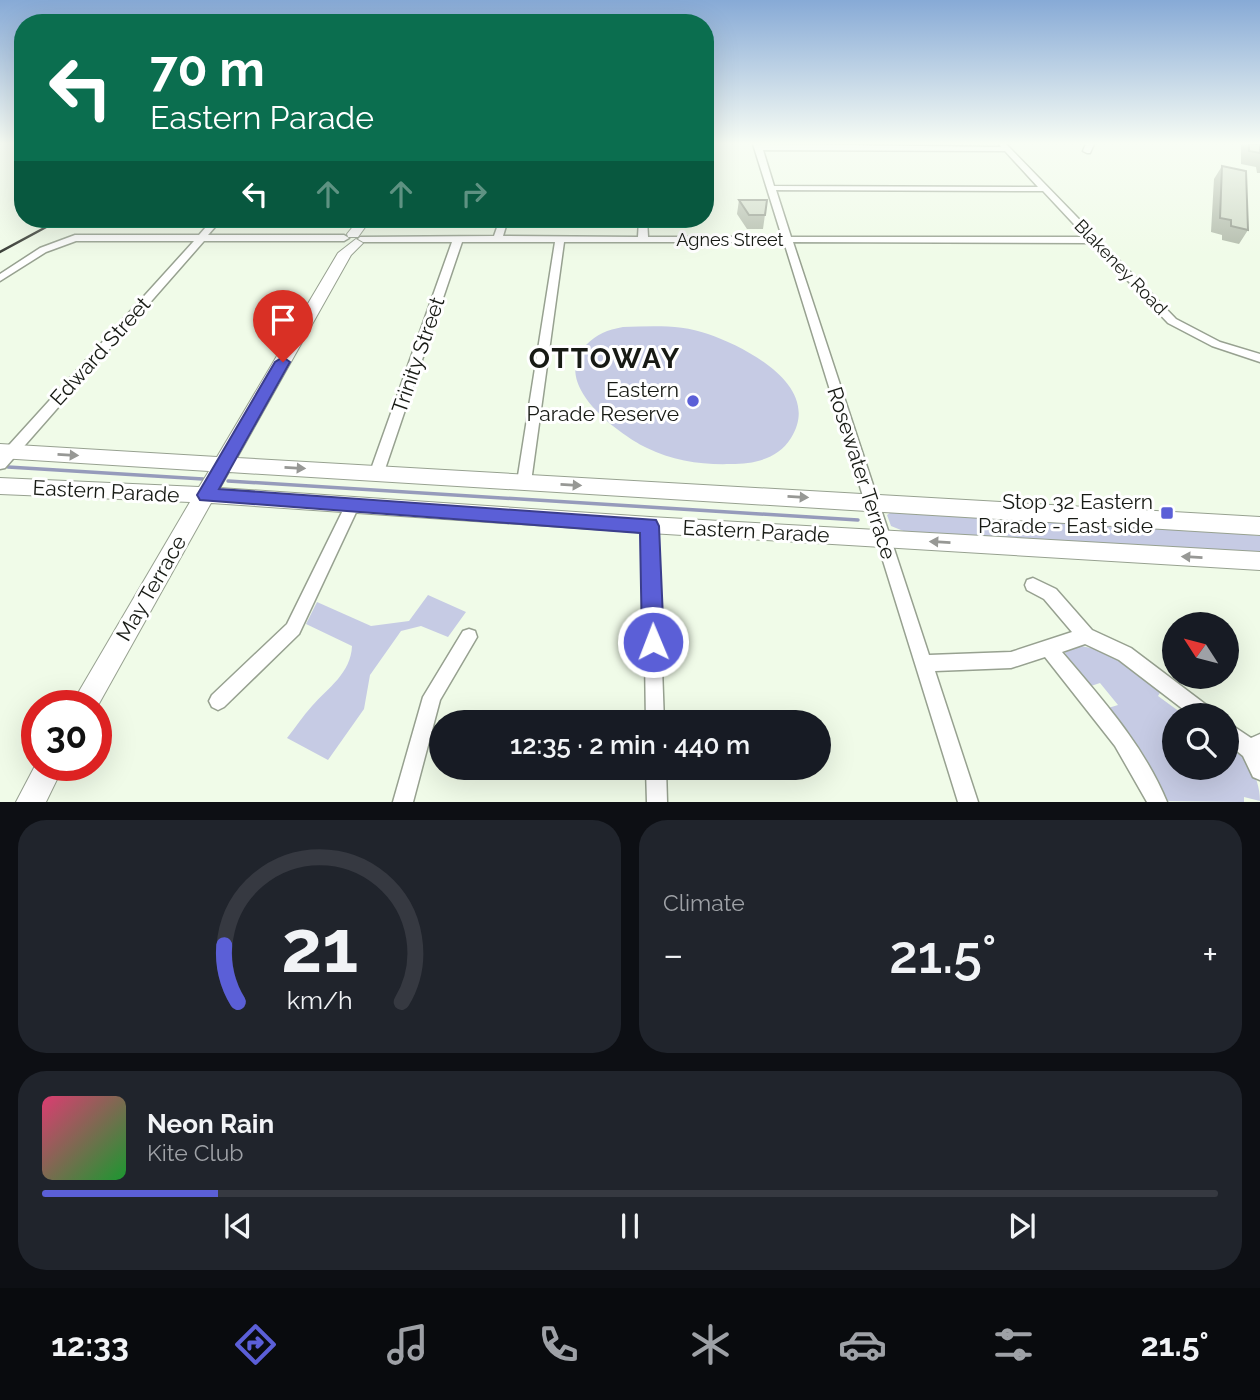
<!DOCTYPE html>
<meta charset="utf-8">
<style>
:root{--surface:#171b24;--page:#20242c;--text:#f1f3f6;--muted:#9ea1a6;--line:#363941;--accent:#5b5fd7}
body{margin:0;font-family:Raleway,sans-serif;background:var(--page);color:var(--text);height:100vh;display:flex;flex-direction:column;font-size:26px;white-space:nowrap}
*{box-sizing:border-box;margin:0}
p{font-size:23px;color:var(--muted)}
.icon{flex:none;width:38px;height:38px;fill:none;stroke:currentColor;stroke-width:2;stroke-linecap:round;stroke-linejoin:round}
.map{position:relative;height:802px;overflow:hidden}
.side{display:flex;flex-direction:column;gap:18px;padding:18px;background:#0d0f14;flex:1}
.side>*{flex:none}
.hud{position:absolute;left:14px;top:14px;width:700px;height:214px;border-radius:28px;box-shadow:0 7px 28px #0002;background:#0b6e4f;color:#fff;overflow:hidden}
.needle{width:46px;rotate:306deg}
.tools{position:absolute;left:1162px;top:612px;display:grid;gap:14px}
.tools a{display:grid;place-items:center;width:77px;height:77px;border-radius:50%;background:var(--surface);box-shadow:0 7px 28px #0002;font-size:35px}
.speed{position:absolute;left:21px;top:690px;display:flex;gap:14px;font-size:35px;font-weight:700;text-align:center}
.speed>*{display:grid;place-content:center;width:91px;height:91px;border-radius:50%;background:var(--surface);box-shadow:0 7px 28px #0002;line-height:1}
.speed .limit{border:10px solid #d22;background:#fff;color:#111}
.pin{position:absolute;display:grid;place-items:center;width:60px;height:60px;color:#fff;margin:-72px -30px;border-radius:50% 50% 50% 0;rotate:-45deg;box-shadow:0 0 7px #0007}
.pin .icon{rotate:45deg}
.me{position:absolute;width:77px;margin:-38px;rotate:359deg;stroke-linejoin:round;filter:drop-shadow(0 0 5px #0008)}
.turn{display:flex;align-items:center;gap:24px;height:147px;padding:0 21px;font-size:32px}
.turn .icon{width:91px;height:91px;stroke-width:2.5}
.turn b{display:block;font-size:49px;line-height:60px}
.lanes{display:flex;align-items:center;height:66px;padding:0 21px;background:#0003;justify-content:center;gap:35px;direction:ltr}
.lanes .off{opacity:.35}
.big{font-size:52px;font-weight:600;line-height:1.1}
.side .widget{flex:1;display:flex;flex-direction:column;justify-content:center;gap:10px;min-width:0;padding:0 24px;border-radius:28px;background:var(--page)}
.side .dial{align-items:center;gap:0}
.dial svg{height:182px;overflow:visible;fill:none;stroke:var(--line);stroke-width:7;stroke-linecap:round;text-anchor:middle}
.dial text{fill:var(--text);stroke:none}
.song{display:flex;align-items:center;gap:21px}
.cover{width:84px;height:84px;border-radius:10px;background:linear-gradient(135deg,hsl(340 70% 55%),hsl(130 70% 35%))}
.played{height:7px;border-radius:4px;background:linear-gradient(90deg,var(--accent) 15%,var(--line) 15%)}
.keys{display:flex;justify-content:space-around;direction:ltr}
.heat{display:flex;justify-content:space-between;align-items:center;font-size:38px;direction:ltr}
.side .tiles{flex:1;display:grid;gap:18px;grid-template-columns:1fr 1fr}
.widget:last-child{grid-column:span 2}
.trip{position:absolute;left:429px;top:710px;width:402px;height:70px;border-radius:35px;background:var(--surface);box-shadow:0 7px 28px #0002;font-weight:600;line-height:70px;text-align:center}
.dock{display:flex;height:112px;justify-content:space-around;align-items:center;background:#090b0e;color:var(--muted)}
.dock .icon{width:49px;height:49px}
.dock .on{color:var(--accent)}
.dock b{font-size:32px;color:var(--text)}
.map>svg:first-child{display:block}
.green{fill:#c6cbe4}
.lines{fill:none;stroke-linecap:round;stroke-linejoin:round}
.stream{stroke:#969bbb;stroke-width:3.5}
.street-casing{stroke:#97a190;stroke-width:3}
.secondary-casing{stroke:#97a190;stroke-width:2}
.street{fill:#fff;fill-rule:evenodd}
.secondary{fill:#fff;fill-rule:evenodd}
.rail{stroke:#343831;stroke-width:2.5}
.wall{fill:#b2bbab}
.building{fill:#cfd9c7;stroke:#91988b;stroke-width:2}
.oneway{fill:#979895}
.route{fill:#5b5fd7;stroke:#3b3e8c;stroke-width:2}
.poi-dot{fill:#5b5fd7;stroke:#fff;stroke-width:2.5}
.labels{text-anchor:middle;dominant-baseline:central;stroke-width:6;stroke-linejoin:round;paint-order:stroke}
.far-street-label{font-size:18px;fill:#171a14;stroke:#fff}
.street-label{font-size:21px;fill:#171a14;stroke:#fff}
.poi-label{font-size:21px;fill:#171a14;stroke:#fff;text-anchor:end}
.district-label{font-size:28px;font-weight:bold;letter-spacing:2px;fill:#171a14;stroke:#fff}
</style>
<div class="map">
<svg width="1260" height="802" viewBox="0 0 1260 802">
<rect width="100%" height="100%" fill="#f0fbe8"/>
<!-- green -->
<path class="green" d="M623,327c28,-1 58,-3 85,7 40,14 115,53 83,104 -13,21 -37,26 -60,26 -28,1 -58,-3 -84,-16 -30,-15 -98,-65 -61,-103 11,-11 21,-15 37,-18z
M894,510l288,17 78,9v18l-354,-22 -15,-6 -4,-11z
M428,595l38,17 -18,25 -27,-11 -20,5 -31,44 -6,34 -36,51 -41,-22c8,-10 16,-22 25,-32 16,-18 39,-33 40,-60l-46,-22 11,-22 54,24 38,-5z
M1077,645l36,8 50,35 -5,8 26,19 6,-7 11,8h-27v52h53v-33c17,18 33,41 33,66l-16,-4v5l-82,-1 -57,-92 13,-4 -18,-22 -12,4 -21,-27 -2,-8 4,-5z"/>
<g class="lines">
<!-- stream -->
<path class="stream" d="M8,467l195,12
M228,481l630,39"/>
<!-- street casing -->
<g class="street-casing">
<path id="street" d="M753,144l248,3 -2,-3h7l170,175 44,23 40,12v8l-48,-16 -44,-23 -76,-80 -299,-1 136,413 82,-3 61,-20 -28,-33 -17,-9 -2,-5 2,-5 6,-2 23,11 36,41 39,18 82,62 3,6h-24l-73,-56 -34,-16 -23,8c39,46 81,92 105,150h-20l-32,-56 -70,-89 -34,11 -76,3 43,131h-20l-174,-560h-220l-33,240 -2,4 -5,1 -5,-1 -2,-4 38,-240h-93l-78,230 -2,4h-10l-2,-4 82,-230h-89l-5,-3 2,-2 134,-1 6,-17h8l-5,17 135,1 1,-18h8l1,18h134zM763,150l242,1 33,36 -264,-1zM776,190l267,1 43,46h-295z
M1086,144h8l-4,9h-3l-4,-2z
M213,219h9l-14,16h136l5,3 -5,3h-140l-199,227 -5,1v-14l194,-214h-118l-30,11 -46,29v-7l40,-26 35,-13h124z
M352,500l5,2 2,4 -60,128 -75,73 -6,3 -6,-3 -3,-6 3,-6 75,-71 60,-122z
M650,519l5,2 2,4 7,198h-18l-3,-198 2,-4z
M469,629l6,2 2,6 -37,63 -27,102h-20l30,-105 40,-66z
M1227,722l24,16 9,-4v46l-7,-3 -10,-21 -16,-13z
M646,768h20l1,34h-20z"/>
</g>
<!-- secondary casing -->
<g class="secondary-casing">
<path id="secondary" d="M359,219h12l-13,18h-10l-1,-3z
M356,239l7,4 -12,12 -114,203 1023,59v18l-1031,-63 -9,16 430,29 610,35v18l-610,-37 -439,-30 -115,206v-4h-25l119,-203 -190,-8v-16l199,9 10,-16 -209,-13v-14l217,13 121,-204z
M37,762v3h27l-18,37h-30z"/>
</g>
<!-- street -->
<use href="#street" class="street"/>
<!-- secondary -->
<use href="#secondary" class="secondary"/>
<!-- rail -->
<path class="rail" d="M0,252l61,-33"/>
</g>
<!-- wall -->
<path class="wall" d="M1241,144h19v29h-3l-1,-6 -15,-3z
M1222,166l26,64 -9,14 -17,-4v-5l-11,-3 3,-53z
M739,200h28l-4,29h-16l-10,-15z"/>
<!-- building -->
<path class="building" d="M1249,144h11v9l-11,-2z
M1222,166l24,5 2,59 -17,-4v-6l-11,-2z
M739,200h28l-2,15h-16z"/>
<!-- one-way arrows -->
<defs><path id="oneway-solid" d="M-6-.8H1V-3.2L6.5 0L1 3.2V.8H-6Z" transform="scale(1.75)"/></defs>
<g class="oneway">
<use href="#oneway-solid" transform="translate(68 455) rotate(3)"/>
<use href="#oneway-solid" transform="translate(295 468) rotate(3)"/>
<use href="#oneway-solid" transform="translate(571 485) rotate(3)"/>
<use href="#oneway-solid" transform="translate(798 497) rotate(3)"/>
<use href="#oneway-solid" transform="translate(940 542) rotate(-177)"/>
<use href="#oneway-solid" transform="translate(1192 557) rotate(-177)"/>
</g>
<!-- sky -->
<linearGradient id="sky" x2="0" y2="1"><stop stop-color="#87aad6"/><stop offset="0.56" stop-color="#f8fdf5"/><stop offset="1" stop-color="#f8fdf5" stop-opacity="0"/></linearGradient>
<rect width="1260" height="256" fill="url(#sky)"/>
<!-- route -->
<path class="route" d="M283,357l7,5 -71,127 437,31 3,6 5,116 -4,7 -7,3 -8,-3 -3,-7 -2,-109 -440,-33 -3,-5 3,-5 75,-128z"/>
<!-- markers -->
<g class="poi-dot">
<circle cx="693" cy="401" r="7"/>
<rect x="1160" y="506" width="14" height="14" rx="3.5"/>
</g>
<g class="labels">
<!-- far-street labels -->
<g class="far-street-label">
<text x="730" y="239">Agnes Street</text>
<text transform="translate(1121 267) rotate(46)">Blakeney Road</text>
</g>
<!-- street labels -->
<g class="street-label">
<text transform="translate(100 351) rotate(-48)">Edward Street</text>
<text transform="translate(418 355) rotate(-71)">Trinity Street</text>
<text transform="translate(862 473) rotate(72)">Rosewater Terrace</text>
<text transform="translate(106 491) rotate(3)">Eastern Parade</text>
<text transform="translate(756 531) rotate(3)">Eastern Parade</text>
<text transform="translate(151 588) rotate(-60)">May Terrace</text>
</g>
<!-- poi labels -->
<g class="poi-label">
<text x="679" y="389">Eastern<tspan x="679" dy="24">Parade Reserve</tspan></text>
<text x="1153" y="501">Stop 32 Eastern<tspan x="1153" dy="24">Parade - East side</tspan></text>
</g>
<!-- district labels -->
<g class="district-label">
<text x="605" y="358">OTTOWAY</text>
</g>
</g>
</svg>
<div class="tools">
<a><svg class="needle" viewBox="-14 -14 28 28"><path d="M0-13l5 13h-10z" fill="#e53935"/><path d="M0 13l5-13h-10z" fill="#9ea1a6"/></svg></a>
<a><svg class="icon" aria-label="search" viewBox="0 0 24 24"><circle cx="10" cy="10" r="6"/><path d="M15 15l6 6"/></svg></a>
</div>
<div class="speed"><div class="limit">30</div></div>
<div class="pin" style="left:283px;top:362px;background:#d93025"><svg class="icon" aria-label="arrive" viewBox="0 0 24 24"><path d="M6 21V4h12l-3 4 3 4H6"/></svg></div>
<svg class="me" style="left:653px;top:642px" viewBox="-20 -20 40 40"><circle r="17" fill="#5b5fd7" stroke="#fff" stroke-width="3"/><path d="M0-11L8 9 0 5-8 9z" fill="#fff"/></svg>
<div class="trip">12:35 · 2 min · 440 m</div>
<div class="hud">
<div class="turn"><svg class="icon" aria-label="left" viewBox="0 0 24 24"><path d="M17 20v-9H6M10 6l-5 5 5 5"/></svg><div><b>70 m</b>Eastern Parade</div></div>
<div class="lanes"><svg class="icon" aria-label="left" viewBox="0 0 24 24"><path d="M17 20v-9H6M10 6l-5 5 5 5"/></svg><svg class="icon off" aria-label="ahead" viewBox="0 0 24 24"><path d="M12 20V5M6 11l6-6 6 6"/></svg><svg class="icon off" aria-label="ahead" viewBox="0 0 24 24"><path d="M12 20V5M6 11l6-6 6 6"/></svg><svg class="icon off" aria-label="right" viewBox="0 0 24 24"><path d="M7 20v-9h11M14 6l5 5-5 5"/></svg></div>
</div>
</div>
<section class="side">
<div class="tiles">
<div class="widget dial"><svg viewBox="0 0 100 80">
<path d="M14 69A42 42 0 1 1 86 69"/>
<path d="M14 69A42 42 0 0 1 8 44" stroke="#5b5fd7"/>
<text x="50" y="56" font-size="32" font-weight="700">21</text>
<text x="50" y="72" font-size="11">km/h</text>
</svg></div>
<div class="widget"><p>Climate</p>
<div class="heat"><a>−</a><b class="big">21.5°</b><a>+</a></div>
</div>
<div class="widget">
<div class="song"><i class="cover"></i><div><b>Neon Rain</b><p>Kite Club</p></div></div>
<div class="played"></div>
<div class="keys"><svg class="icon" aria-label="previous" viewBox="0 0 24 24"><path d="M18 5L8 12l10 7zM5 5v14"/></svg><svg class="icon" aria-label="pause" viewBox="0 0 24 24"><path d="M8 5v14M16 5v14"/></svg><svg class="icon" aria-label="next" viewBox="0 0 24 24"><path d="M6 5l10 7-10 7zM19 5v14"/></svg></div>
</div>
</div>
</section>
<nav class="dock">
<b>12:33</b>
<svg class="icon on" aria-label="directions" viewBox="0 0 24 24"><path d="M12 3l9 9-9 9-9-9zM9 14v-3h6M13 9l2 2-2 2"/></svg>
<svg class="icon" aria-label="music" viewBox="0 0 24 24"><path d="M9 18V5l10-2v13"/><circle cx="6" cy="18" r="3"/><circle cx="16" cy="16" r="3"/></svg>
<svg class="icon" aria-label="phone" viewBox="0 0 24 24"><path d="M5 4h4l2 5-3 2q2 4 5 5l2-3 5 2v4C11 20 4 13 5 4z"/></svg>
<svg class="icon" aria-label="climate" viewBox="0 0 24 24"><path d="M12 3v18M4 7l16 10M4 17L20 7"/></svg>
<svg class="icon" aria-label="car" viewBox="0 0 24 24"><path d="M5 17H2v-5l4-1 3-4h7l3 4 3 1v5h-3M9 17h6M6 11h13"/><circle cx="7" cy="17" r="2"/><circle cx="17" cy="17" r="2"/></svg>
<svg class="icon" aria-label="filters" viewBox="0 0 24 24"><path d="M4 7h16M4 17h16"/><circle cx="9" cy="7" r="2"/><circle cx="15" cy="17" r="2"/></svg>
<b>21.5°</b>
</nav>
